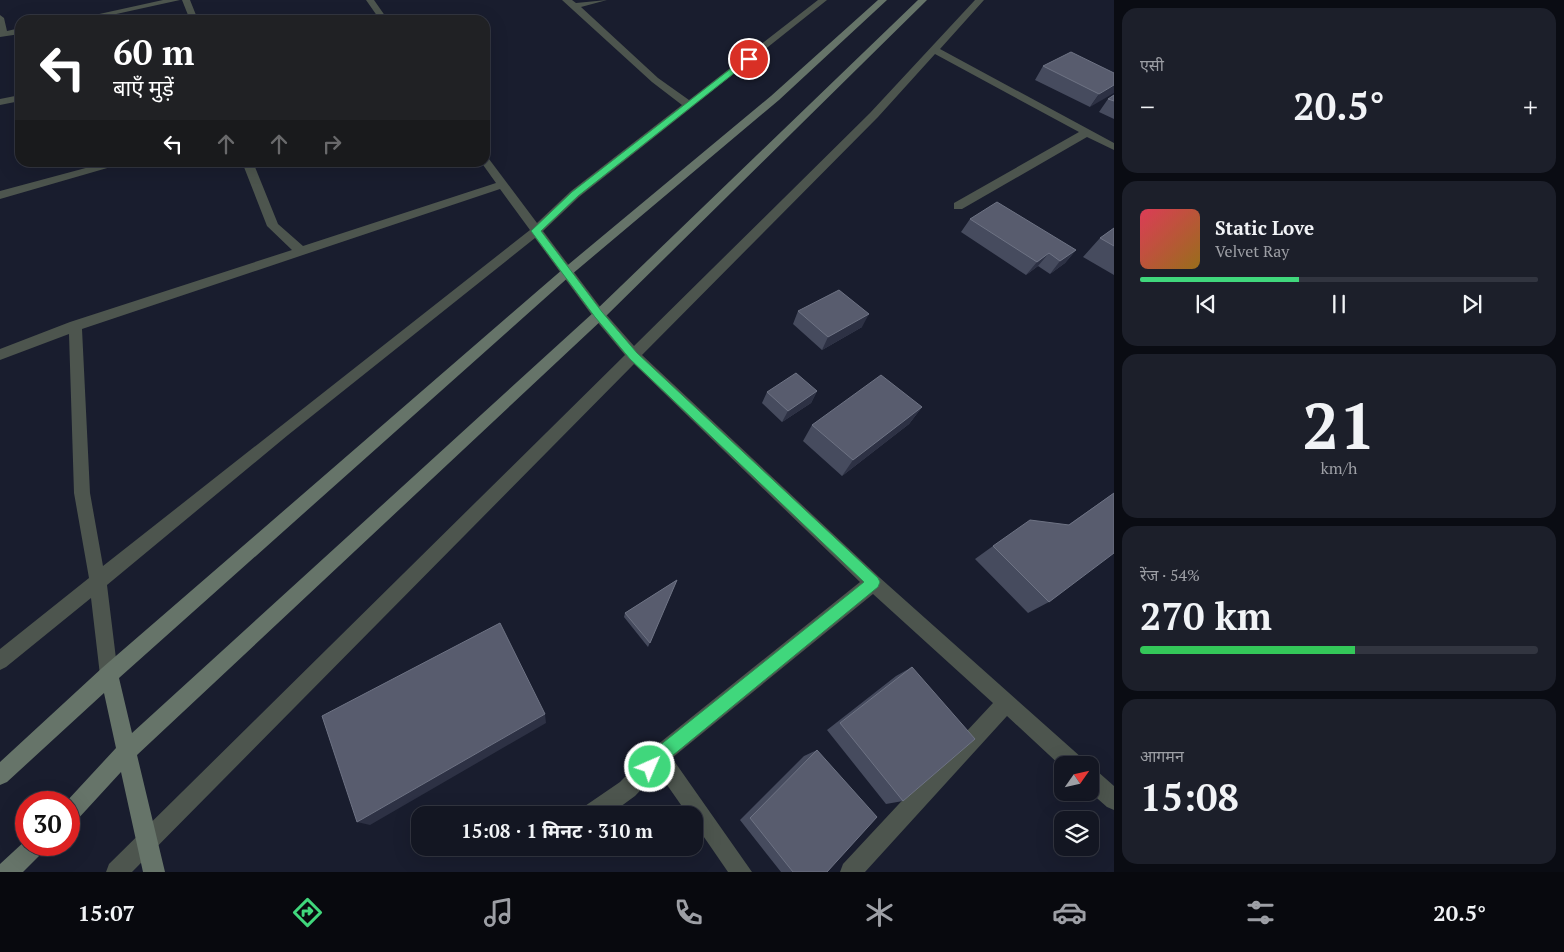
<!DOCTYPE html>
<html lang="hi">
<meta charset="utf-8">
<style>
:root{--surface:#131622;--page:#1c1f2a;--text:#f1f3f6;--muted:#9d9fa5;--line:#323540;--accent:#40d77c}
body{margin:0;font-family:"PT Serif","Noto Sans Devanagari",serif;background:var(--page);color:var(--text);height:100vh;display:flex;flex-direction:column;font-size:19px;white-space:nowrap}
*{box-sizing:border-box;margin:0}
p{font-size:16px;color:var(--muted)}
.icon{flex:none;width:28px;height:28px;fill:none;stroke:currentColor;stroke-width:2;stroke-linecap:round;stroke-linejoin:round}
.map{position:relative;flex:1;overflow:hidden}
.panel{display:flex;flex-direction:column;gap:8px;padding:8px;background:#0a0c13;width:450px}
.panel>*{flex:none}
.guide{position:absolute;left:15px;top:15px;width:475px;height:152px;border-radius:15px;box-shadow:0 5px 20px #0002,0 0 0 1px var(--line);background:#202124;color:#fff;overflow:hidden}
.needle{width:32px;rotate:56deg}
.tools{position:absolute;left:1054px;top:756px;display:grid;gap:10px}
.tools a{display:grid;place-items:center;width:45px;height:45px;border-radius:10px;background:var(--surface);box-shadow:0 5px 20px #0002,0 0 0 1px var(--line);font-size:25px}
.speed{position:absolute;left:15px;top:791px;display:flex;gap:10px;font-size:25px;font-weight:700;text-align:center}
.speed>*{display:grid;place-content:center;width:65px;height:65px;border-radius:50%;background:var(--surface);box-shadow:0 5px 20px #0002,0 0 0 1px var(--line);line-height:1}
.speed .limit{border:8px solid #d22;background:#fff;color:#111}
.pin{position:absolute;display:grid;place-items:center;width:42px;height:42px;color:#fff;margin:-21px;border:2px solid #fff;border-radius:50%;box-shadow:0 1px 5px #0007}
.me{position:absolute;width:55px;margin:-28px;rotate:45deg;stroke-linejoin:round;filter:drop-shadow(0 0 4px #0008)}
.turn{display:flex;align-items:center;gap:18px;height:105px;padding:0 15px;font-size:22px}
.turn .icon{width:65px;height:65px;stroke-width:2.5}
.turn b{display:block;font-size:35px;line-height:42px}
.lanes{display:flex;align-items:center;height:48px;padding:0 15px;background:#0003;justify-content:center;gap:25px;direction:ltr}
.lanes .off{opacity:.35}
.big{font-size:38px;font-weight:700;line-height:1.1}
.panel .card{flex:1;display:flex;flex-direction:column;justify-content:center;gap:8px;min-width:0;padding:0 18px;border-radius:15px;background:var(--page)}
.panel .dial{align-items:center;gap:0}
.dial b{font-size:65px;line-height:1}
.song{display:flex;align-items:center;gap:15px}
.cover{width:60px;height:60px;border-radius:8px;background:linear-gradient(135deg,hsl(350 70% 55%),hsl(40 70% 35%))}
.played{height:5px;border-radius:2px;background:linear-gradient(90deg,var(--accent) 40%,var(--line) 40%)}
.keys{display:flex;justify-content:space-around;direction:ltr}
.heat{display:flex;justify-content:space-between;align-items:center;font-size:28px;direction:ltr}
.charge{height:8px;border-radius:4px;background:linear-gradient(90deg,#34c759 54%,var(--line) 0)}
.trip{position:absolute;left:411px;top:806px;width:292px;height:50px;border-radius:15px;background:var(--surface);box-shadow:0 5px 20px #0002,0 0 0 1px var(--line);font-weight:700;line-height:50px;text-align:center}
.dock{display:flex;height:80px;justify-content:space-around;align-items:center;background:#08090e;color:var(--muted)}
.dock .icon{width:35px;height:35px}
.dock .active{color:var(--accent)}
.dock b{font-size:22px;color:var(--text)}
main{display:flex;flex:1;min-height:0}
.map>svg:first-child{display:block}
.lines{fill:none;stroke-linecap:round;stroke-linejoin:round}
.street{fill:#4d554e;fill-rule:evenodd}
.secondary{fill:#667469;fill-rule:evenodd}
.wall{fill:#464b5e}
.shaded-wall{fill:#2d3144}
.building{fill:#585c6e;stroke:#6e7384}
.route{fill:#40d77c;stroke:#2a8c51}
</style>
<main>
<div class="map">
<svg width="1114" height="872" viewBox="0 0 1114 872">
<rect width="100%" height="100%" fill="#191d2e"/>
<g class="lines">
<!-- street -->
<path class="street" d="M163,0h17l-91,20h-17z
M182,0h8l8,20h-8z
M366,0h8l14,20h-8z
M562,0h10l4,3 31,-3 -26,7 77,71 31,22 129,-100h9l-248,197 -36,34 61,81 30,34 236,-233 105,-113h9l-44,49 174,94v7l-27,-13 -125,72h-8v-6l125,-71 -144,-78 -57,63 -236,238 237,222 203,181 3,7h-23v2l-55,-51 -142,156h-25l3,-8 150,-161 -120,-109 -201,164 80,114h-24l-33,-48v-9h-7l-30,-43 -23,24 -26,19h-30l3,-7 38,-26 32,-33 208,-167 -226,-218 -502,508h-26l3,-8 516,-509 -31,-37 -59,-80 -247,197 -181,150 11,90 -2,7 -7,2 -7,-2 -2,-7 -9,-77 -85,69 -6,3v-21l89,-71 -15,-85 -5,-159 -69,26v-11l70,-27 222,-72 -25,-24 -25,-64h11l25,62 25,22 193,-63 -15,-21h4v-4l4,1 48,64 34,-32 111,-86 -30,-23zM500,189l30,41 -427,336 -13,-73 -8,-164z
M0,15l4,3 3,13 13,-3v6l-20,3z
M20,95v6l-20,4v-6z
M108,162h20l-128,37v-8z
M1090,768l7,3 17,15v24l-7,-3 -17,-15z"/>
<!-- secondary -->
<path class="secondary" d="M878,0h9l-108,100 -208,175 -452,403 13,55 462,-421 324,-312h9l-323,318 -467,437 28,117h-22l-22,-100 -45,49 -7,3v-22h-3l50,-54 -12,-55 -97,89 -7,3v-23l102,-94 461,-399 208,-173z
M26,840v5h20l-3,7 -20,20h-23v-8z"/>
</g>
<!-- wall -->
<path class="wall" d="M1043,66l71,7 -24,34 -55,-27z
M1114,95v24l-15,-7 9,-13z
M970,219l106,31 -11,13 -15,11 -12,-8 -12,9 -65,-43z
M1114,228v47l-31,-18 17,-19z
M798,311l64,16 -40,23 -29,-26z
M817,391l-6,12 -29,19 -20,-19 5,-11z
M922,407l-13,17 -67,52 -39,-35 9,-16z
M1114,493l-65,109 -21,11 -53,-54 18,-13 75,-21z
M677,580l-29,67 -24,-30 1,-4z
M912,667l-9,134 -17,3 -59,-74 69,-54z
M817,750l10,122h-46l-41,-52 64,-64z"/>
<!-- shaded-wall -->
<path class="shaded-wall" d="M1114,85v8l-24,14 9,-13z
M1076,250l-11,13 -15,11 10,-13z
M1049,253l-11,13 -12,9 11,-13z
M869,314l-7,13 -40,23 6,-13z
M817,391l-6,12 -29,19 6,-11z
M922,407l-13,17 -67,52 11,-16z
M545,714l1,9 -176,102 -13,-3z"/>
<!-- building -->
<path class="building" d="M1071,52l43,21v12l-15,9 -56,-28z
M1114,95v6l-6,-2z
M997,202l79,48 -16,11 -11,-8 -12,9 -67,-43z
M1114,228v18l-14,-8z
M839,290l30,24 -41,23 -30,-26z
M796,373l21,18 -29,20 -21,-19z
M881,375l41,32 -69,53 -41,-35z
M1114,493v60l-65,49 -56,-56 37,-26 39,5z
M677,580l-27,63 -25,-30z
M500,623l45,91 -188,108 -35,-106z
M912,667l63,72 -72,62 -63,-78z
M817,750l60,67 -50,55h-34l-43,-54z"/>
<!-- route -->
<path class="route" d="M746,57l6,2 -174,137 -37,35 61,81 35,41 241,225 2,4 -2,5 -228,187 -6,-2 -2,-5 12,-17 210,-168 -234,-223 -35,-42 -64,-86 41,-39z"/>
</svg>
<div class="tools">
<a><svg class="needle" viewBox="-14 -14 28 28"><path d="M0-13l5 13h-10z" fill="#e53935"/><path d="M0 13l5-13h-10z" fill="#9d9fa5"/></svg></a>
<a><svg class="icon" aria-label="layers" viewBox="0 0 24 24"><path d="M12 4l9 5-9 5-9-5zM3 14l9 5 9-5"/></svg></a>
</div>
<div class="speed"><div class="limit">30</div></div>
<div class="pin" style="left:749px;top:59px;background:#d93025"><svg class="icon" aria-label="arrive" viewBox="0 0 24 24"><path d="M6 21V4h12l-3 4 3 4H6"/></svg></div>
<svg class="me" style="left:650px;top:767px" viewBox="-20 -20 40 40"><circle r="17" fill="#40d77c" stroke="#fff" stroke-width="3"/><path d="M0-11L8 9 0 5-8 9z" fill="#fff"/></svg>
<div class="trip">15:08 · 1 मिनट · 310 m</div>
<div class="guide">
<div class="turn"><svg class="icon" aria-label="left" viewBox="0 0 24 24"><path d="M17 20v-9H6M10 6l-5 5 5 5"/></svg><div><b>60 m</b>बाएँ मुड़ें</div></div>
<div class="lanes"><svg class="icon" aria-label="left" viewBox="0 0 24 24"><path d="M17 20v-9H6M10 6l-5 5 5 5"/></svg><svg class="icon off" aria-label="ahead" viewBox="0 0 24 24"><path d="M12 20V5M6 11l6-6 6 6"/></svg><svg class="icon off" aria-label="ahead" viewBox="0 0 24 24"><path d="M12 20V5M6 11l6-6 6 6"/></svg><svg class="icon off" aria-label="right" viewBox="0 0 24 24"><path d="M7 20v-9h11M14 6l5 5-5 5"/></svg></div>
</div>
</div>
<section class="panel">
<div class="card"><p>एसी</p>
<div class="heat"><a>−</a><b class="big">20.5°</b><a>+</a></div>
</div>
<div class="card">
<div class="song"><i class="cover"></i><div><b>Static Love</b><p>Velvet Ray</p></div></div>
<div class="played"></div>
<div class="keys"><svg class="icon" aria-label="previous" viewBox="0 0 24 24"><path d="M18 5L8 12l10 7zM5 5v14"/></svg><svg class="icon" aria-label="pause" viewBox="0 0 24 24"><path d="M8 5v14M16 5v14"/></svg><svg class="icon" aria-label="next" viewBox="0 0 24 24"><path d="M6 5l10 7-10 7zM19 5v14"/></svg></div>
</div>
<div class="card dial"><b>21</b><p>km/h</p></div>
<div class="card"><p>रेंज · 54%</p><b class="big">270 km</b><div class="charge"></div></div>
<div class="card"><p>आगमन</p><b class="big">15:08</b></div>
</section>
</main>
<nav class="dock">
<b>15:07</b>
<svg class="icon active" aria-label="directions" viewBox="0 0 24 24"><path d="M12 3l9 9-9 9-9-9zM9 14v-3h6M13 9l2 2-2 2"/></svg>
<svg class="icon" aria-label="music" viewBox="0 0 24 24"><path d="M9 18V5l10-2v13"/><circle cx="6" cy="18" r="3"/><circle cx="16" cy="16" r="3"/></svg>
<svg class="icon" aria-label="phone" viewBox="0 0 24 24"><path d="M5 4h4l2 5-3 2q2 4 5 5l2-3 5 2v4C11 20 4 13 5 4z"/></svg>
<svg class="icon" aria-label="climate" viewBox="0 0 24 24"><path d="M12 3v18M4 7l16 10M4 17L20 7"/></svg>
<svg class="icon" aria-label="car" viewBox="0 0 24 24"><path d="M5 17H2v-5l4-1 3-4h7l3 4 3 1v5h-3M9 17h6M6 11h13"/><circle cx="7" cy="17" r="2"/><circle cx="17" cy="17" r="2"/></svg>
<svg class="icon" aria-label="filters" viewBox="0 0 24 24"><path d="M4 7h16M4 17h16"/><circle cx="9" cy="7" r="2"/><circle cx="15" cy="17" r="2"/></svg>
<b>20.5°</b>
</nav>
